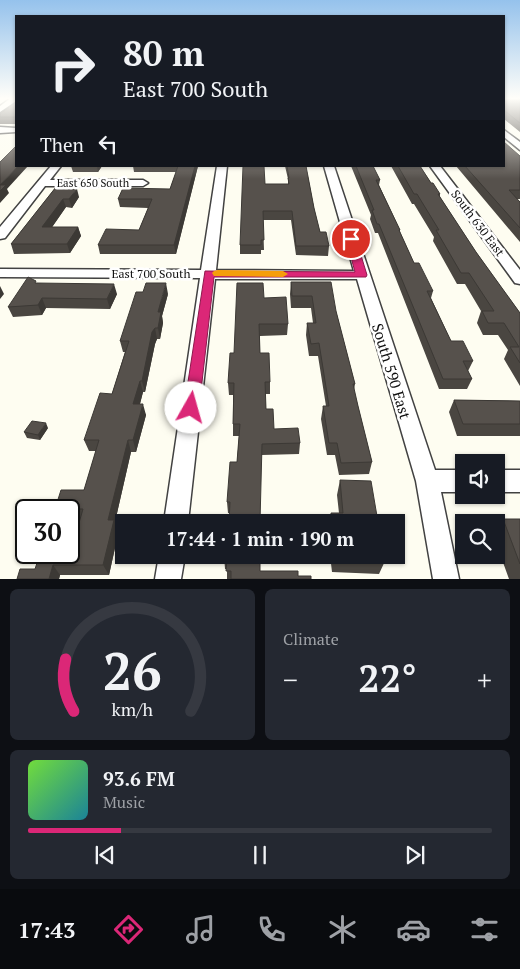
<!DOCTYPE html>
<meta charset="utf-8">
<style>
:root{--surface:#171b24;--page:#242831;--text:#f1f3f6;--muted:#9ea1a6;--line:#363941;--accent:#db2777}
body{margin:0;font-family:"PT Serif",serif;background:var(--page);color:var(--text);height:100vh;display:flex;flex-direction:column;font-size:19px;white-space:nowrap}
*{box-sizing:border-box;margin:0}
p{font-size:16px;color:var(--muted)}
.icon{flex:none;width:28px;height:28px;fill:none;stroke:currentColor;stroke-width:2;stroke-linecap:round;stroke-linejoin:round}
.map{position:relative;height:579px;overflow:hidden}
.sheet{display:flex;flex-direction:column;gap:10px;padding:10px;background:#0d0f14;flex:1}
.sheet>*{flex:none}
.banner{position:absolute;left:15px;top:15px;width:490px;height:152px;border-radius:0px;box-shadow:0 1px 4px #0004;background:#171b24;color:var(--text);overflow:hidden}
.fabs{position:absolute;left:455px;top:454px;display:grid;gap:10px}
.fabs a{display:grid;place-items:center;width:50px;height:50px;border-radius:0px;background:var(--surface);box-shadow:0 1px 4px #0004;font-size:25px}
.speed{position:absolute;left:15px;top:499px;display:flex;gap:10px;font-size:25px;font-weight:700;text-align:center}
.speed>*{display:grid;place-content:center;width:65px;height:65px;border-radius:50%;background:var(--surface);box-shadow:0 1px 4px #0004;line-height:1}
.speed .limit{border:2px solid #111;border-radius:8px;background:#fff;color:#111}
.pin{position:absolute;display:grid;place-items:center;width:42px;height:42px;color:#fff;margin:-21px;border:2px solid #fff;border-radius:50%;box-shadow:0 1px 5px #0007}
.me{position:absolute;width:55px;margin:-28px;rotate:7deg;stroke-linejoin:round;filter:drop-shadow(0 0 4px #0008)}
.turn{display:flex;align-items:center;gap:18px;height:105px;padding:0 25px;font-size:22px}
.turn .icon{width:65px;height:65px;stroke-width:2.5}
.turn b{display:block;font-size:35px;line-height:42px}
.then{display:flex;align-items:center;height:48px;padding:0 25px;background:#0003;gap:10px;font-size:19px}
.big{font-size:38px;font-weight:700;line-height:1.1}
.sheet .widget{flex:1;display:flex;flex-direction:column;justify-content:center;gap:8px;min-width:0;padding:0 18px;border-radius:8px;background:var(--page)}
.sheet .dial{align-items:center;gap:0}
.dial svg{height:130px;overflow:visible;fill:none;stroke:var(--line);stroke-width:7;stroke-linecap:round;text-anchor:middle}
.dial text{fill:var(--text);stroke:none}
.song{display:flex;align-items:center;gap:15px}
.cover{width:60px;height:60px;border-radius:8px;background:linear-gradient(135deg,hsl(100 70% 55%),hsl(190 70% 35%))}
.played{height:5px;border-radius:2px;background:linear-gradient(90deg,var(--accent) 20%,var(--line) 20%)}
.keys{display:flex;justify-content:space-around;direction:ltr}
.heat{display:flex;justify-content:space-between;align-items:center;font-size:28px;direction:ltr}
.sheet .tiles{flex:1;display:grid;gap:10px;grid-template-columns:1fr 1fr}
.widget:last-child{grid-column:span 2}
.trip{position:absolute;left:115px;top:514px;width:290px;height:50px;border-radius:0px;background:var(--surface);box-shadow:0 1px 4px #0004;font-weight:700;line-height:50px;text-align:center}
.tabs{display:flex;height:80px;justify-content:space-around;align-items:center;background:#090b0e;color:var(--muted)}
.tabs .icon{width:35px;height:35px}
.tabs .active{color:var(--accent)}
.tabs b{font-size:22px;color:var(--text)}
.map>svg:first-child{display:block}
.lines{fill:none;stroke-linecap:round;stroke-linejoin:round}
.minor-casing{stroke:#424242;stroke-width:3}
.minor{fill:#fff;fill-rule:evenodd}
.wall{fill:#4a4641}
.shaded-wall{fill:#3c3935}
.building{fill:#56514c;stroke:#3c3935}
.route{fill:#db2777;stroke:#8e194d}
.slow{fill:#f59e0b}
.labels{text-anchor:middle;dominant-baseline:central;stroke-width:5;stroke-linejoin:round;paint-order:stroke}
.far-street-label{font-size:11px;fill:#0f0f0f;stroke:#fff}
.street-label{font-size:12px;fill:#0f0f0f;stroke:#fff}
.near-street-label{font-size:15px;fill:#0f0f0f;stroke:#fff}
</style>
<div class="map">
<svg width="520" height="579" viewBox="0 0 520 579">
<rect width="100%" height="100%" fill="#fefdf1"/>
<g class="lines">
<!-- minor casing -->
<g class="minor-casing">
<path id="minor" d="M11,98h5v3l-16,11v-6z
M0,127l16,1v4l-16,1z
M504,130l16,12v8l-16,-13z
M51,166h10l-11,14h93l5,3 -5,3h-98l-40,52 -5,1v-12z
M217,166h10l-11,104 138,1 -30,-105h10l101,304h29v22h-23l18,87h-26l-17,-98 -59,-202h-142l-27,243h-24l36,-244 -200,-1v-8l201,1z
M430,166h10l80,104v14l-5,-1z
M496,470h24v22h-24z
M159,555h26l-4,24h-26z"/>
</g>
<!-- minor -->
<use href="#minor" class="minor"/>
</g>
<!-- wall -->
<path class="wall" d="M504,98h16v34l-16,-13z
M16,102v22h-16v-7z
M520,156v43h-3l3,3v40l-64,-76h48z
M71,166h31l-4,6h-25z
M133,166h65l-22,88h-76l-2,-9 41,-15 9,-22 -28,-1 -2,-8 52,-10 6,-17h-42z
M285,166h21l8,42 6,24 9,14 -1,10 -32,-1 -5,-35h-28l1,30h-3v4h-21v-9l25,-61h23v-5z
M351,166h22l7,14 -1,5 21,45v2l14,31 19,28 -2,7 20,43 22,20 -5,10 4,8 -5,10h-28l-61,-156h-3l-5,-14 1,-4z
M391,166h29l11,17 9,11v3l36,55 44,61v73l-16,-27 4,-9 -10,-15h-15l-6,-12 4,-12 -16,-27h-8l-24,-43 1,-4 -20,-33h-2z
M56,187l23,10 -7,11 -6,-1 -14,20h26l3,9 -11,17 -56,1 -3,-10z
M291,282l45,29 19,73 -1,6 18,72 -3,12 -30,1 -4,-20h-8l-6,-36 2,-13h3l-8,-50h-9l-3,-21 1,-12h6l-2,-15h-20l-1,-14z
M36,283l81,11 -7,15 -64,-1 -4,7 -29,2 -5,-10z
M168,294l-6,22 1,7 -3,16h-3l-2,5 -10,48h-2l-3,12 6,11 -10,37h-5l-16,70 4,8 -10,45h-49l-1,4h-42l18,-10 35,-15 10,-35 -11,1v-10h-14v-1l29,-19 12,-39h-7l-5,-11 28,-46 13,-42h-2l-3,-11z
M264,298l24,26 -1,11 -27,1v17l10,29v12h-5l1,15 8,20 26,14 -1,11 -37,1 -33,58h-1l-1,-11 10,-40 2,-26h-6v-41h-4l-1,-12 6,-30z
M454,400l66,1v35h-63l-8,-24z
M48,428l-8,12 -13,-2 -3,-6z
M340,480l38,42h-49l2,-9h8l-2,-18z
M503,519h17v60h-11l-13,-36v-15z
M224,555l36,16 38,5 13,3h-84v-10h-2z
M330,555h54l1,6 -6,13 -47,-2z"/>
<!-- shaded-wall -->
<path class="shaded-wall" d="M18,166h10l-21,23 2,4 -9,10v-18z
M97,166h5l-4,6z
M195,166h3l-22,88 -2,-9z
M77,189l2,8 -7,11 -3,-9z
M63,199l3,8 -20,29 -4,-9z
M78,227l3,9 -11,17 -3,-9z
M166,283l2,11 -6,22 1,7 -3,16 -2,-11v-16z
M114,284l3,10 -7,15 -3,-10z
M0,286l4,8 -4,5z
M42,298l4,10 -4,7 -4,-10z
M155,328l2,11 -2,5 -10,48 -3,-11 10,-49z
M140,381l3,11 -6,23 -4,-11z
M143,404l3,11 -10,37 -3,-12z
M46,423l2,5 -8,12 -2,-5z
M128,440l3,12 -16,70 4,8 -10,45 -6,-10 5,-45z
M53,565l7,10 -1,4h-10z"/>
<!-- building -->
<path class="building" d="M504,98h16v25l-16,-13z
M16,102v15h-16v-3z
M504,142l16,14v34h-11l11,12v26l-55,-62h39z
M16,146v20h2l-18,19h6l-6,6v-29z
M178,166h17l-21,79h-76l8,-16 33,1 13,-31h-34l5,-11 47,1z
M243,166h21l1,18h24l-1,-6h1l-2,-12h19l8,42 6,24h6l3,14h-33l-4,-35h-29l1,29h-3v5h-21z
M356,166h17l7,14h-4l24,50h-1l15,33h5l14,28h-6l24,50h12l10,20h-10l9,18h-29l-64,-155h-2l-5,-14h2z
M398,166h22l11,17h2l7,11h-2l38,58 44,61v50l-10,-16h9l-15,-24h-16l-6,-12h12l-25,-38h-8l-25,-43h3l-22,-36h-3z
M56,187l21,2 -8,10h-6l-21,28h36l-11,17h-56z
M28,277l8,4 -1,2 79,1 -7,15 -65,-1 -4,7 -30,2z
M291,282h40l5,29 19,73h-2l5,22 14,56 -31,1 -4,-20h-8l-6,-37h6l-10,-63 -8,1 -4,-21h9l-4,-27h-20z
M146,283h20l-8,29h3l-3,16h-3l-3,4 -10,49h-2l-7,23h10l-10,36h-5l-20,80h6l-11,45h-50l-4,14h-32l3,-10h15l5,-15h30l13,-45h-28l6,-19h23l15,-50h-15l16,-47 12,1 17,-53h-9l16,-49h7z
M237,283h26l1,15 22,-1 2,27h-29l1,29h9l1,29h-5l1,27h7l1,20 24,-1 2,15 -38,1 -2,78h-31l1,-20h-3l3,-40h7l3,-38h-7l1,-41h-6l2,-30h4z
M454,400l66,1v23h-57z
M32,421l14,2 -8,12 -14,-3z
M340,480l31,1 7,41h-46l-1,-9h12z
M503,519h17v45z
M224,555h36v16h38v5h13v3h-80v-8h-5l1,-12h-3z
M335,555h49l1,6 -50,-1z"/>
<!-- sky -->
<linearGradient id="sky" x2="0" y2="1"><stop stop-color="#95c2ec"/><stop offset="0.55" stop-color="#fffef9"/><stop offset="1" stop-color="#fffef9" stop-opacity="0"/></linearGradient>
<rect width="520" height="179" fill="url(#sky)"/>
<!-- route -->
<path class="route" d="M351,236l5,3 11,36 -1,2h-152l-15,131 -2,4 -6,2 -5,-2 -2,-4 21,-137 150,1 -9,-33z"/>
<!-- slow -->
<path class="slow" d="M218,270l65,1 5,3 -5,3 -69,-1 -2,-3 2,-2z"/>
<g class="labels">
<!-- far-street labels -->
<g class="far-street-label">
<text x="93" y="183">East 650 South</text>
</g>
<!-- street labels -->
<g class="street-label">
<text transform="translate(478 223) rotate(53)">South 630 East</text>
<text x="151" y="273">East 700 South</text>
</g>
<!-- near-street labels -->
<g class="near-street-label">
<text transform="translate(392 371) rotate(73)">South 590 East</text>
</g>
</g>
</svg>
<div class="fabs">
<a><svg class="icon" aria-label="sound" viewBox="0 0 24 24"><path d="M4 9h4l5-4v14l-5-4H4zM17 9q2 3 0 6"/></svg></a>
<a><svg class="icon" aria-label="search" viewBox="0 0 24 24"><circle cx="10" cy="10" r="6"/><path d="M15 15l6 6"/></svg></a>
</div>
<div class="speed"><div class="limit">30</div></div>
<div class="pin" style="left:351px;top:239px;background:#d93025"><svg class="icon" aria-label="arrive" viewBox="0 0 24 24"><path d="M6 21V4h12l-3 4 3 4H6"/></svg></div>
<svg class="me" style="left:191px;top:408px" viewBox="-20 -20 40 40"><circle r="19" fill="#fff"/><path d="M0-13L10 11 0 6-10 11z" fill="#db2777"/></svg>
<div class="trip">17:44 · 1 min · 190 m</div>
<div class="banner">
<div class="turn"><svg class="icon" aria-label="right" viewBox="0 0 24 24"><path d="M7 20v-9h11M14 6l5 5-5 5"/></svg><div><b>80 m</b>East 700 South</div></div>
<div class="then">Then<svg class="icon" aria-label="left" viewBox="0 0 24 24"><path d="M17 20v-9H6M10 6l-5 5 5 5"/></svg></div>
</div>
</div>
<section class="sheet">
<div class="tiles">
<div class="widget dial"><svg viewBox="0 0 100 80">
<path d="M14 69A42 42 0 1 1 86 69"/>
<path d="M14 69A42 42 0 0 1 9 37" stroke="#db2777"/>
<text x="50" y="56" font-size="32" font-weight="700">26</text>
<text x="50" y="72" font-size="11">km/h</text>
</svg></div>
<div class="widget"><p>Climate</p>
<div class="heat"><a>−</a><b class="big">22°</b><a>+</a></div>
</div>
<div class="widget">
<div class="song"><i class="cover"></i><div><b>93.6 FM</b><p>Music</p></div></div>
<div class="played"></div>
<div class="keys"><svg class="icon" aria-label="previous" viewBox="0 0 24 24"><path d="M18 5L8 12l10 7zM5 5v14"/></svg><svg class="icon" aria-label="pause" viewBox="0 0 24 24"><path d="M8 5v14M16 5v14"/></svg><svg class="icon" aria-label="next" viewBox="0 0 24 24"><path d="M6 5l10 7-10 7zM19 5v14"/></svg></div>
</div>
</div>
</section>
<nav class="tabs">
<b>17:43</b>
<svg class="icon active" aria-label="directions" viewBox="0 0 24 24"><path d="M12 3l9 9-9 9-9-9zM9 14v-3h6M13 9l2 2-2 2"/></svg>
<svg class="icon" aria-label="music" viewBox="0 0 24 24"><path d="M9 18V5l10-2v13"/><circle cx="6" cy="18" r="3"/><circle cx="16" cy="16" r="3"/></svg>
<svg class="icon" aria-label="phone" viewBox="0 0 24 24"><path d="M5 4h4l2 5-3 2q2 4 5 5l2-3 5 2v4C11 20 4 13 5 4z"/></svg>
<svg class="icon" aria-label="climate" viewBox="0 0 24 24"><path d="M12 3v18M4 7l16 10M4 17L20 7"/></svg>
<svg class="icon" aria-label="car" viewBox="0 0 24 24"><path d="M5 17H2v-5l4-1 3-4h7l3 4 3 1v5h-3M9 17h6M6 11h13"/><circle cx="7" cy="17" r="2"/><circle cx="17" cy="17" r="2"/></svg>
<svg class="icon" aria-label="filters" viewBox="0 0 24 24"><path d="M4 7h16M4 17h16"/><circle cx="9" cy="7" r="2"/><circle cx="15" cy="17" r="2"/></svg>
</nav>
